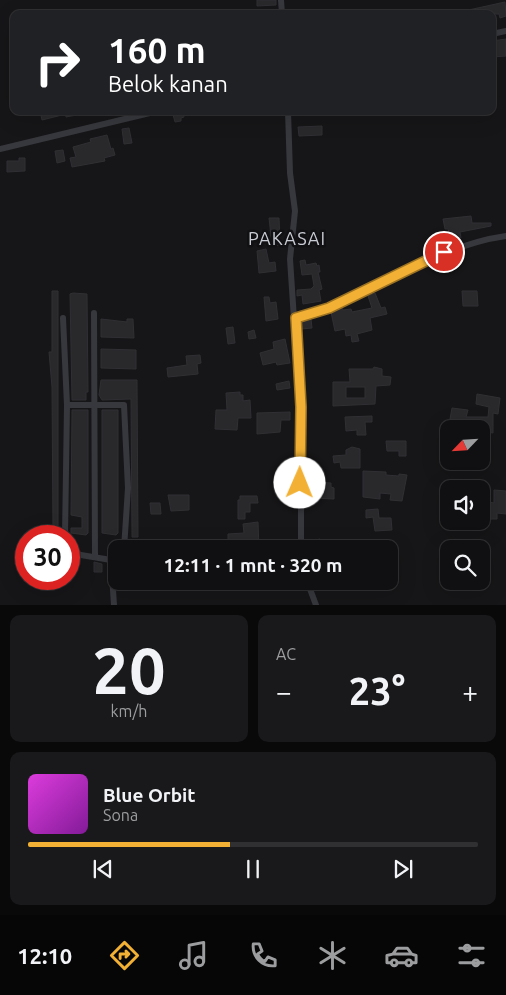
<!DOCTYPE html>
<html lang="id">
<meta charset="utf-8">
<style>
:root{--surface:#101012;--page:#19191b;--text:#f1f3f6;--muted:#9c9d9f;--line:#303032;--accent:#f2b134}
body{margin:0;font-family:Ubuntu,sans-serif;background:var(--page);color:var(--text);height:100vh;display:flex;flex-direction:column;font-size:19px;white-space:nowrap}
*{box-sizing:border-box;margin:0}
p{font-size:16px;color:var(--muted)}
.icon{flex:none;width:28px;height:28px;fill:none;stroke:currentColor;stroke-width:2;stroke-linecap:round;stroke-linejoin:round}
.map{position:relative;height:605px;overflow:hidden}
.details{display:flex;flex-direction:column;gap:10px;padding:10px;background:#09090a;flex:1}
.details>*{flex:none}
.top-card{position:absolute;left:10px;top:10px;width:486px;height:105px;border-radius:10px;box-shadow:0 5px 20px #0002,0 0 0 1px var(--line);background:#202124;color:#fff;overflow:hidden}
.needle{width:32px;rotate:245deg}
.tools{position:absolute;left:440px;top:420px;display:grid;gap:10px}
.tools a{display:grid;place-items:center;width:50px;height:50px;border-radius:10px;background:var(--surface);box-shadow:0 5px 20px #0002,0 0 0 1px var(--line);font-size:25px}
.speed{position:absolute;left:15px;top:525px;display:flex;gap:10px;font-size:25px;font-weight:700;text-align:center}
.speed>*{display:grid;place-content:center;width:65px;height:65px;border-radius:50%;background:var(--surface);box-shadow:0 5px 20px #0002,0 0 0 1px var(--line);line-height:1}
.speed .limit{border:8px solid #d22;background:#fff;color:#111}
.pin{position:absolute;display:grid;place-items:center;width:42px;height:42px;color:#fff;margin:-21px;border:2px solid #fff;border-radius:50%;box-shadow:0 1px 5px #0007}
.me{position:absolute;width:55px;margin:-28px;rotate:1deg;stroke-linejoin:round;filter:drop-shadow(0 0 4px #0008)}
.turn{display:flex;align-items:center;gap:18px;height:105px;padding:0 15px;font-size:22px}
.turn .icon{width:65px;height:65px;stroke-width:2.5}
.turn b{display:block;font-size:35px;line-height:42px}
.big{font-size:38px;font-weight:700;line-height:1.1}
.details .tile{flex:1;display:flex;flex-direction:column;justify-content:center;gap:8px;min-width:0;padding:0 18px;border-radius:10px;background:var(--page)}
.details .dial{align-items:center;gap:0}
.dial b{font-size:65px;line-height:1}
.song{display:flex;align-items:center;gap:15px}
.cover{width:60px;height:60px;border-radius:8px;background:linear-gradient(135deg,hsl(300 70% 55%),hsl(290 70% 35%))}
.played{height:5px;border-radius:2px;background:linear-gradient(90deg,var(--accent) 45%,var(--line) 45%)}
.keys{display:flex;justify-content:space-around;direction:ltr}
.heat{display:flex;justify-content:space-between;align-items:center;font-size:28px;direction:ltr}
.details .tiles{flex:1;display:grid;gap:10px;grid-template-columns:1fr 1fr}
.tile:last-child{grid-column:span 2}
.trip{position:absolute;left:108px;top:540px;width:290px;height:50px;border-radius:10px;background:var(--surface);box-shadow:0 5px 20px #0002,0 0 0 1px var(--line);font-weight:700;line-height:50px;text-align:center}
.tab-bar{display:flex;height:80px;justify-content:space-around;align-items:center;background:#060607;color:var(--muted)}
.tab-bar .icon{width:35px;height:35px}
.tab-bar .active{color:var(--accent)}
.tab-bar b{font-size:22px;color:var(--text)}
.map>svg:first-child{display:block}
.building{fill:#29292c;stroke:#303034;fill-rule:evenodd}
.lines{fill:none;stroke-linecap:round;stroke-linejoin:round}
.minor{stroke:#37383d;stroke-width:6}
.route-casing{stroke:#9d7322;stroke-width:12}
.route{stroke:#f2b134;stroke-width:9}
.labels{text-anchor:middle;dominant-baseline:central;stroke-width:5;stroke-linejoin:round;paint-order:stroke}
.quarter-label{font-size:18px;letter-spacing:1px;fill:#c9ccd4;stroke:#111113}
</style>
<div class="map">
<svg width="506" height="605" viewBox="0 0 506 605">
<rect width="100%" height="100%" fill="#161618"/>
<!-- building -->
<path class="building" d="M257,0h19v5l-19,1z
M505,2l1,14 -6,2 -1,-4h-35v-3z
M506,39v17l-14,1v-16z
M40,111h42v3l-16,3v-3l-24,6z
M172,111h11l1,6 -3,1v3l-6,1z
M322,126v9l-23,1 -1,-9z
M129,128l3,15 -8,1 -2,-15z
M107,135l4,14 2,-1 2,7 -11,3 1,3 -33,6 -2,-9 6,-1 -3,-10 18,-5 -1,-3z
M63,150l2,11 -8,2 -2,-12z
M19,158h6v13l-18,1v-11h12z
M471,216l1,7h19v3l-31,6 1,6 -6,1 -1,-5 -4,1 -2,-6h-3l-2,-10z
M269,218h10l1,27 -8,1z
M266,249l3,14 6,-1 1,9 -17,2 -2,-22z
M305,260l1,5 10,-2 1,3 2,-1 1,7h-2l4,17 -3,1 2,11 -18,3 -1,-9 -5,1v-6l14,-1 3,-3 -2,-12 -10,1 -2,-14z
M52,291h6v242h-5l-1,-146 -3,-35h3z
M462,291h15l1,15h-15z
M73,293l14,1 1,98h-2v8h-14l-2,-106z
M375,293l6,15 4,-1 2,7 -17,4 2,12 -15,4 2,7 -7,1 -1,-7 -5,1 -1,-7 -10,2 -4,-19 11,-4 1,2 8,-1 1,3 20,-4 -4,-12z
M264,297h5l1,6 6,-1 2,17 -12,2z
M101,319l26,3v-3h6l1,19 -33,-1z
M311,319l1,9 -11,1 -1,-7z
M233,327l2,16 -7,1 -2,-16z
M254,330l2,8 -7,1 -1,-7z
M285,339l5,24 -13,2 -1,-3 -13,3 -3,-12 14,-4 -1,-7z
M101,349l35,1v19l-35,-1z
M200,355l1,8 -4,1 1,10 -30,3 -1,-9 20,-3 -1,-9z
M374,367l8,2v7l9,1 -1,8 -14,1 -1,18 -42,2v-24h17l-1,-13h24zM346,387h19v11h-19z
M101,380h36l1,157h-6l-1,-138 -29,1 -3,-5z
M289,381l1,7 -13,2 -1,-6z
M240,392v3h3v6l7,-1 1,18h-13l-1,12 -22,-1 1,-19h11l-1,-17z
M477,394l23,4 -2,16 -5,-1v20l-12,-2 -3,-2v-5l-21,3 1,-6 -8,-2 2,-11 16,2 -2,7h22l1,-10 -13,-3z
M72,410h16v123l-2,2 -15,-2v-5h11v-11l-11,-2z
M102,410h16v123l-2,2 -14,-2z
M290,412v8h-9l-1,12 -23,2v-21z
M372,416v6h-7l1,13h-9v-5l-11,1 -1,-14z
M386,441h20v15h-7v-5h-12z
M352,447l8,2v19h-19l-1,-6 -6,1 -1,-7 13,-1v-5z
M363,471l23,1v3l13,1v-2l8,1 -5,26 -12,-1 1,-6 -11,-1v6l-17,-2z
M277,477h9v14h-9z
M314,482l17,1v4l3,1v11l-21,-1z
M494,490l12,1v23l-9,-1v6h-9v-17l6,1z
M168,495h21v15l-18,1z
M240,496h17l1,7h-8v9h-5v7h-7v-19h2z
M150,503h10l1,11h-10z
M378,509l1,9h12l1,12 -17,1 -2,-14 -7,1v-8z
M258,522l1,27h-12l-1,-5 -18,2v-12l16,-1 -1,-9z
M320,539l2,10h-11l-2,-7z
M94,562l8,2v8h-8z"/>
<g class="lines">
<!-- minor -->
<path class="minor" d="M281,0l1,14
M492,34l14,-3
M288,111l2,62 5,38 -5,48 11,166v124
M0,149l158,-38
M94,313l1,244
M63,318l4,87
M295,318c75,-17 132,-71 211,-82
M65,536l2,-131h57l4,83 -4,61
M69,553l42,7 5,-2
M111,560l3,45
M307,581l9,24"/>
</g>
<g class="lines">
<!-- route casing -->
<g class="route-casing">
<path id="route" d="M300,483l1,-76 -5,-89 33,-10 115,-56"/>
</g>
<!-- route -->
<use href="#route" class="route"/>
</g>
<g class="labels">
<!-- quarter labels -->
<g class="quarter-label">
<text x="287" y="238">PAKASAI</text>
</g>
</g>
</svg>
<div class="tools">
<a><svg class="needle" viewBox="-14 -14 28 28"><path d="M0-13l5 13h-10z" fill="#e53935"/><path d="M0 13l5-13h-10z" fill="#9c9d9f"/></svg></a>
<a><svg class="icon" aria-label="sound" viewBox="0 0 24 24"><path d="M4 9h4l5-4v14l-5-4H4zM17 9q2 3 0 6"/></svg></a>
<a><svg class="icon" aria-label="search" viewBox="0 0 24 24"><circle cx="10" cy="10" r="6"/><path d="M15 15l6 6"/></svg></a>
</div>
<div class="speed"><div class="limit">30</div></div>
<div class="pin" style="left:444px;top:252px;background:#d93025"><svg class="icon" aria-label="arrive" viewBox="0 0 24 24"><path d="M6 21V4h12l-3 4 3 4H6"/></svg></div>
<svg class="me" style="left:300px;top:483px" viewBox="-20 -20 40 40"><circle r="19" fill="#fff"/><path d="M0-13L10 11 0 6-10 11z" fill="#f2b134"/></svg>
<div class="trip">12:11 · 1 mnt · 320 m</div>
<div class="top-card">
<div class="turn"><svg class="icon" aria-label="right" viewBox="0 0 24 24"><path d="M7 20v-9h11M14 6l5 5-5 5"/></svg><div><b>160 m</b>Belok kanan</div></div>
</div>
</div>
<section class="details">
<div class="tiles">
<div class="tile dial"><b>20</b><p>km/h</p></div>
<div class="tile"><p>AC</p>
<div class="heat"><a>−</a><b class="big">23°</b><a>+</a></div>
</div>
<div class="tile">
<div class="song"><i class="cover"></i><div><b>Blue Orbit</b><p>Sona</p></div></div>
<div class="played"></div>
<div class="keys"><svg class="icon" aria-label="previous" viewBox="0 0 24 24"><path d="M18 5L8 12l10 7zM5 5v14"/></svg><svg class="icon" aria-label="pause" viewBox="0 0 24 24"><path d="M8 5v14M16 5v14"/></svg><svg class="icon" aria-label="next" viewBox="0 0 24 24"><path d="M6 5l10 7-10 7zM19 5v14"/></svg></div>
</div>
</div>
</section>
<nav class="tab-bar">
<b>12:10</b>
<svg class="icon active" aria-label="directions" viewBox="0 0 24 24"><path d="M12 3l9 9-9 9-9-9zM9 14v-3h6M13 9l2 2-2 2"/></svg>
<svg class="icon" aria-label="music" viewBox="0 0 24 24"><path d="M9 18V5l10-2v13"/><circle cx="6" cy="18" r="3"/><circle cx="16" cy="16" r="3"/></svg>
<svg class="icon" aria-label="phone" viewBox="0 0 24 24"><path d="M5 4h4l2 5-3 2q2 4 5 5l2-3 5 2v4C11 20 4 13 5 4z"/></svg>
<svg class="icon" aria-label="climate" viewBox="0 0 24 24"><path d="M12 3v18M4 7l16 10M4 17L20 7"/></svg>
<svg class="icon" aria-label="car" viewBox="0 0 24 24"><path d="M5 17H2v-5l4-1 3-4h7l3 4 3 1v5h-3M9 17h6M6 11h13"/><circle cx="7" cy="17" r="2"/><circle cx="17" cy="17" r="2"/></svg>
<svg class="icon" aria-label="filters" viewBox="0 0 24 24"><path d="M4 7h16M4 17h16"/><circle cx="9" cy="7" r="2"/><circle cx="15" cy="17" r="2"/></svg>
</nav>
